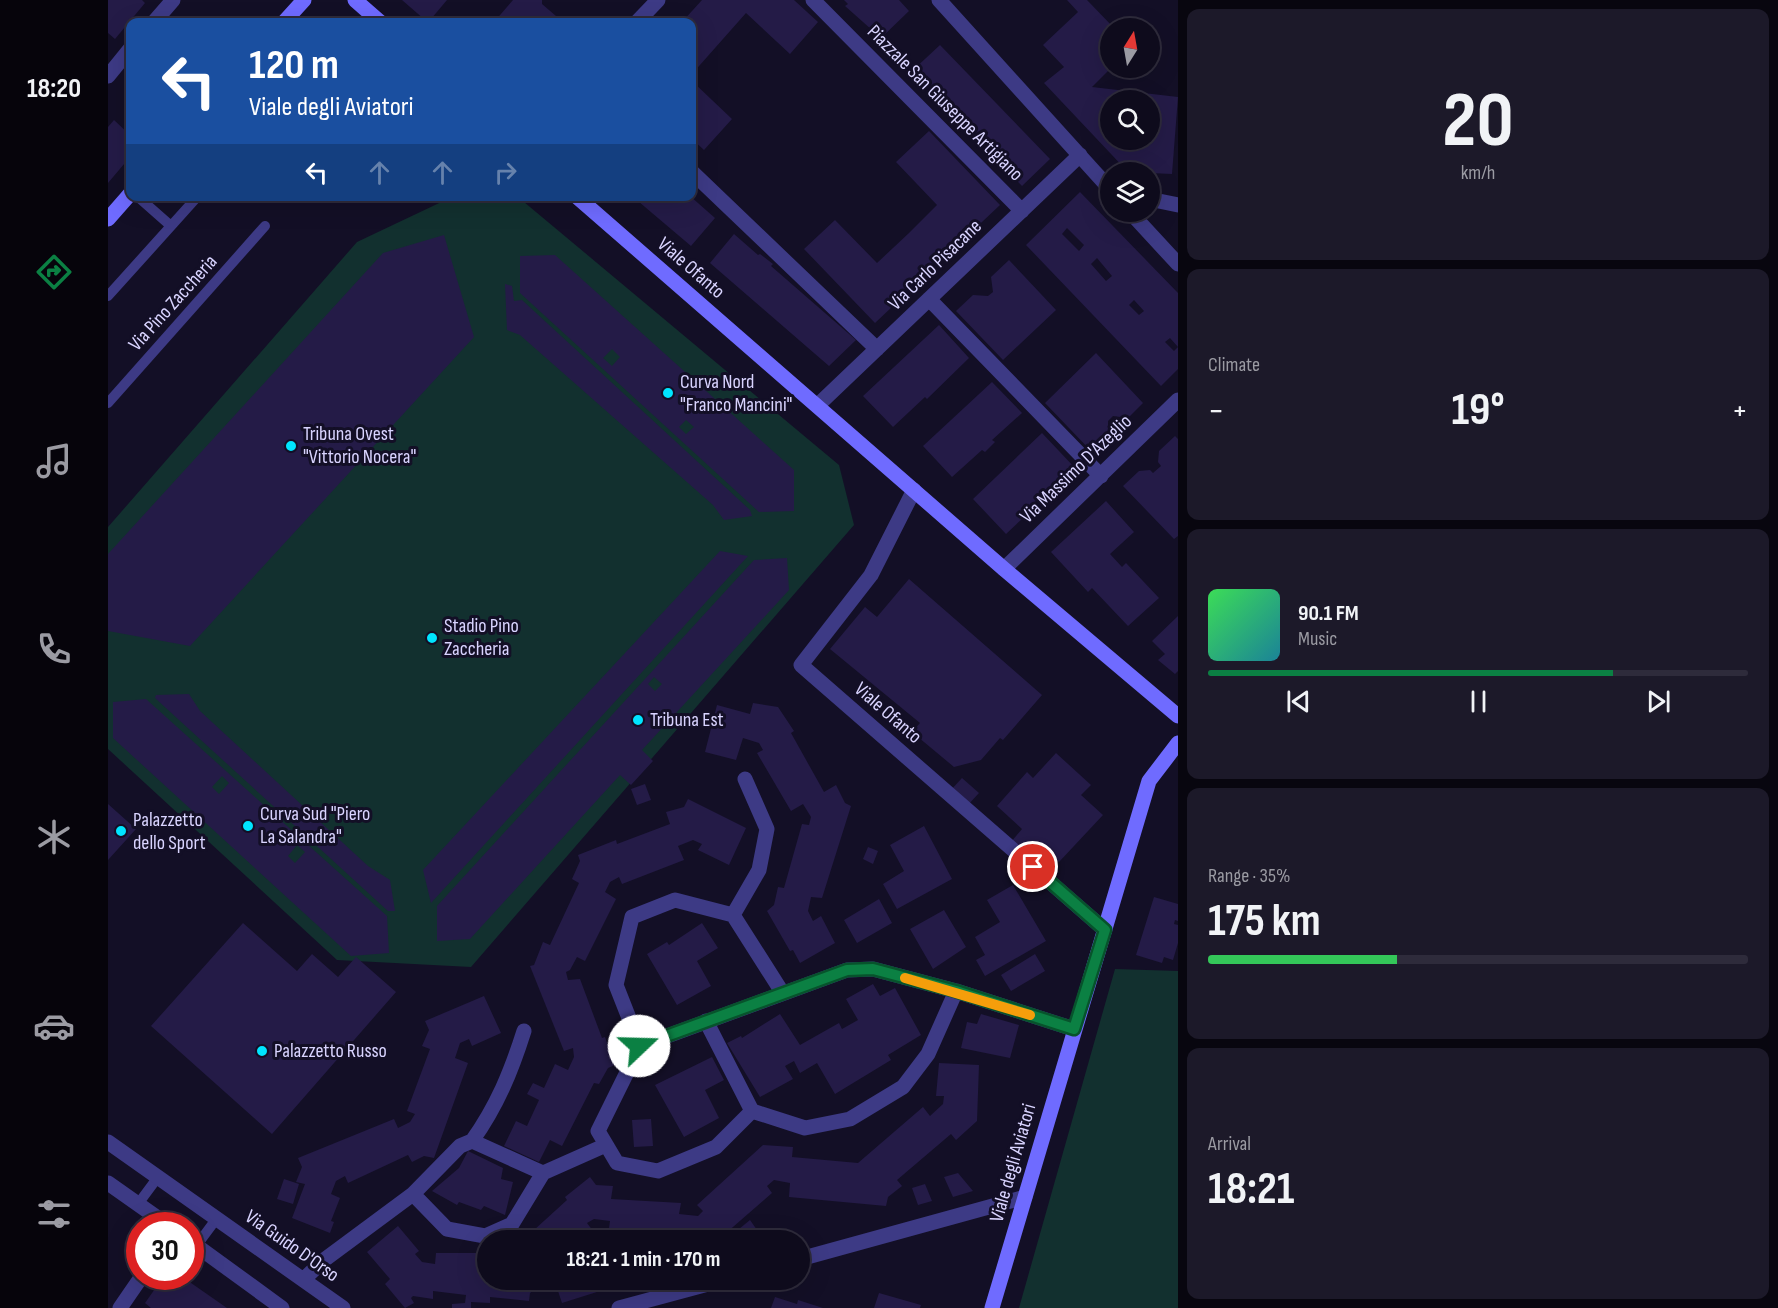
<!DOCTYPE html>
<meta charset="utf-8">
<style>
:root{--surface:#0e0b1c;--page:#1c1929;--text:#f1f3f6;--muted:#9b9ba3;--line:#2e2b3b;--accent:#0b8043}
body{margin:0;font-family:"Sofia Sans Condensed",sans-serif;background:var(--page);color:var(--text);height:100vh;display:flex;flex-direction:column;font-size:22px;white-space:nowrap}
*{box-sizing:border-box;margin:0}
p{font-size:20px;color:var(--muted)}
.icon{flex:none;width:33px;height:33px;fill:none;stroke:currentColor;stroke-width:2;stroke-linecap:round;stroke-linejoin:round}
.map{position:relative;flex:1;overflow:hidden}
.sheet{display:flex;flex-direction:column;gap:9px;padding:9px;background:#08060f;width:600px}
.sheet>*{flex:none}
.hud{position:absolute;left:18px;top:18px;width:570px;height:183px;border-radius:12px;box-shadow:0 6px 24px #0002,0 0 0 2px var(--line);background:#1a4fa0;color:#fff;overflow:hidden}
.needle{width:39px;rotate:11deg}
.tools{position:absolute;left:992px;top:18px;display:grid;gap:12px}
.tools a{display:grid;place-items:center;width:60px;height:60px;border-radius:50%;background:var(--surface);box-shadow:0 6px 24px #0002,0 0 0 2px var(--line);font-size:30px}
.speed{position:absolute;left:18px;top:1212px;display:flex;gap:12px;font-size:30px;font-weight:700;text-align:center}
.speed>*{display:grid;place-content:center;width:78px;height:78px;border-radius:50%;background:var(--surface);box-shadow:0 6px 24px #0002,0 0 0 2px var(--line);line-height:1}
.speed .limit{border:9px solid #d22;background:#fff;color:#111}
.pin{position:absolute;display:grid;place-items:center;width:51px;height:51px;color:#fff;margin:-26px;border:3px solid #fff;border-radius:50%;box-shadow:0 2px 6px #0007}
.me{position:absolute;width:66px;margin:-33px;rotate:69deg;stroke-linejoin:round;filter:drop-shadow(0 0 4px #0008)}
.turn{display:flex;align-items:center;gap:21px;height:126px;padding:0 24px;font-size:27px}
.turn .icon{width:78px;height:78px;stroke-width:2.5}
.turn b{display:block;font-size:42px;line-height:51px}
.lanes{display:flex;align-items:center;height:57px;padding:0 24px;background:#0003;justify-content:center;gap:30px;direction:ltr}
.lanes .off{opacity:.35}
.big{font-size:45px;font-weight:700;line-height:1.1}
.sheet .widget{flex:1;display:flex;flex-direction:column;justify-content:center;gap:9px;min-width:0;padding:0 21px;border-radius:12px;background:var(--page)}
.sheet .dial{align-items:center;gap:0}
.dial b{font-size:78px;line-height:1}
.song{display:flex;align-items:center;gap:18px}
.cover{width:72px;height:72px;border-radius:9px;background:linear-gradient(135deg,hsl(130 70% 55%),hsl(190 70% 35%))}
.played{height:6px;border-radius:3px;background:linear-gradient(90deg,var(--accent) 75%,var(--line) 75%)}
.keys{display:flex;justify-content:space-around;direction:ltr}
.heat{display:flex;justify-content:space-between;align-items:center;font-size:33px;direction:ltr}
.charge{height:9px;border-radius:4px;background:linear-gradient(90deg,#34c759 35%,var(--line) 0)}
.trip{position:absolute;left:369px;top:1230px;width:333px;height:60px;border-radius:30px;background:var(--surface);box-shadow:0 6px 24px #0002,0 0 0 2px var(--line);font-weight:700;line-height:60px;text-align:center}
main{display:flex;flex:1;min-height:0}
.tabs{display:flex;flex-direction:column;width:108px;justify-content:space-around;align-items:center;background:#06040b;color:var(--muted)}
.tabs .icon{width:42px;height:42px}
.tabs .active{color:var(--accent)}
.tabs b{font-size:27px;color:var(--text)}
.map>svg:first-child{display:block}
.green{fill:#12302f}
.building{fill:#241b47;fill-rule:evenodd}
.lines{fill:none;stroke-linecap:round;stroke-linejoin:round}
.lane{stroke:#3d3a85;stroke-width:10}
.street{stroke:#3d3a85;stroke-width:15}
.secondary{stroke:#6f6bff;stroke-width:15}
.route-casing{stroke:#07532c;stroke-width:15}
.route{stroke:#0b8043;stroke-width:10}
.slow{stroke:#f59e0b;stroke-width:10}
.poi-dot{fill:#00e5ff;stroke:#130f26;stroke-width:2}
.labels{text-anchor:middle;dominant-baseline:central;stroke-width:6;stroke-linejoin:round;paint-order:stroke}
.street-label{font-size:20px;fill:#d9d4ff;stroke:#130f26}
.poi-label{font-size:20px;fill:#d9d4ff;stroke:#130f26;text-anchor:start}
</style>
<main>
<nav class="tabs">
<b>18:20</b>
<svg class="icon active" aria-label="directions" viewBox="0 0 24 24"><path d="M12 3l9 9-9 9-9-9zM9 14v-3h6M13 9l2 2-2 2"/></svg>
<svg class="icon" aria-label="music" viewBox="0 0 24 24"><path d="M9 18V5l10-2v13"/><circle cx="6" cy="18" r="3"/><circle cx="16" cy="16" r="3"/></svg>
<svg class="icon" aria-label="phone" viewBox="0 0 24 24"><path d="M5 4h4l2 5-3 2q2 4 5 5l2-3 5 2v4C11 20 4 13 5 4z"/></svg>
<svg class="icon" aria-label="climate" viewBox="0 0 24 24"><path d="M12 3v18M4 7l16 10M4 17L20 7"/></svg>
<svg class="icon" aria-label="car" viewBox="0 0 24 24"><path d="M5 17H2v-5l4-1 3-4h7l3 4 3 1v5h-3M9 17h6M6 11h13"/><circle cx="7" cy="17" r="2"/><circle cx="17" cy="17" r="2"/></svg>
<svg class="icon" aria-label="filters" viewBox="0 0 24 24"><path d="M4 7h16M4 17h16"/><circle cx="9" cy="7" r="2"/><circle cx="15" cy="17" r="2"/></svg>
</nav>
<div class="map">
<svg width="1070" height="1308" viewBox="0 0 1070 1308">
<rect width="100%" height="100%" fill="#130f26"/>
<!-- green -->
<path class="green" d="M346,196l64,1 321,268 15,60 -383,442 -134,-7 -229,-211v-222l249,-285z
M1007,969l63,2v337h-159z"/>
<!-- building -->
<path class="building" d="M0,0h34l3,3 -30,36 -7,-6z
M294,0h45l-16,19 -6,1z
M405,0h29v4l21,18h-69z
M594,0h92l24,22 -28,32 -44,-41 -54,61v-52h-10z
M736,0h55l10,11 -28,27 -36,-32 3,-2z
M959,0h20l27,28h-4v41l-18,18 86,10 -6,77 -44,-2 -84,-89 20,-16 -21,-22 35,-33zM1002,100h39v40h-39z
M832,45l110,114 -28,27 -76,-79 -2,2 -12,-12 3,-2 -23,-24z
M584,81l40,38 -28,31 -12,-11z
M6,120l16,15v22l-22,26v-56z
M821,131l71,74 -125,118 -71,-74 31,-29 42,43 32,-30 28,-28 -41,-43z
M972,192l98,101v54l-8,-9 -5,4 9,9 4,-4v22l-17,17 -135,-141zM959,228l17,17 -5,6 -17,-17zM989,258l15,18 -6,5 -15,-17zM1026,300l10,11 -5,4 -10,-10z
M524,196h58l25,22 -24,28z
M626,234l24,21 2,-1 13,10 -2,2 85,74 -27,26 -119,-103z
M336,235l30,102 -284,309 -82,-15v-77l275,-301z
M447,255l239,215v41l-35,1 -239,-219v-37zM504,349l8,8 -8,9 -9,-8zM578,420l8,7 -8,7 -7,-7z
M901,260l47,50 -53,50 -47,-49 17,-16 15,1 5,-4 -2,-15z
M397,284l7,2 2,15 8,-1 228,210 2,6 -28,4 -11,-15 -193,-170 -13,-5z
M831,325l30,33 -42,41 -2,-2 -32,30 -30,-31z
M988,353l47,50 -15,15 -15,-2 -5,5v16l-16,15 -47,-49z
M884,382l30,31 -30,27 3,2 -10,10 -3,-2 -30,27 -29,-31z
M934,433l34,36 -17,16 -3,-3 -35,33 2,3 -17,16 -33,-35z
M1067,436l3,3v97l-4,3 -51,-53 16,-15 11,-1 3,3 8,-7 -3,-4 1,-11z
M998,501l28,31 -24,22 12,13 4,-4 33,35 -31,28 -36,-38 -4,4 -37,-40z
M612,551l28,5 -317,347 -8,-33z
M679,558l2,32 -147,160 11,11 -22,24 -11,-10 -150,164 -33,2v-35l317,-346zM546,677l8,7 -7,7 -7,-7z
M801,579l133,116 -39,45 -3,-2 -19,22 -27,7 -42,-35 8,-9 -90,-74 35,-42 12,10z
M1070,616v55l-3,3 -17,-14 7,-6 -13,-13z
M81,694l11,17 168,155 22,14 5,31h-7l-233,-213 1,-3z
M38,699l241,217 2,37 -38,3 -238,-218v-36zM114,776l7,7 -10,11 -7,-7zM189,845l8,7 -10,11 -7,-7z
M645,703l25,4 16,24 -3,2 33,59 12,-7 9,18 6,3 -29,92 -11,-1 -3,14 5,10 8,-5 14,27 -35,20 -7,-13 -3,1 -23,-40 7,-6 4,-18 6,1 18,-64 7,1 2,-8 -8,-13 -12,7 -34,-58 6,-3 -4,-7 -16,-5 -7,22 -31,-8 12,-47 33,9z
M948,753l35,32 -10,10 22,20 -44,47 -22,-20 -13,14 -14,-13 12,-14 -25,-23 30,-34 6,6z
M854,778l17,15 -12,13 -17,-15z
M537,784l6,16 -14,5 -6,-16z
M580,799l58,29 -17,37 -31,-15 4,-6 -9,-4 -15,6 6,14 -62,24 -3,-7 -9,5 -5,10 11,7 -31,62 -8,-4 -7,13 -4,2 2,8 12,-1 22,59 3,-1 10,28 -7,3 -9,16 -5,-1 -32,63 -12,-6 -11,22 -35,-16 12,-25 11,5 12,-26 -12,-6 6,-11 11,5 11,-24 13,6 6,-13 -1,-9 -9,3 -34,-85 4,-1 9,-23 7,3 29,-62 -7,-4 8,-18 -2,-6 38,-15 1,4 53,-20 -4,-12 18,-5z
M0,804l28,25 -28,31z
M816,826l28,53 -55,30 -14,-25 21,-13 -14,-26z
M760,847l10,4 -5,13 -10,-5z
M905,885l33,56 -61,35 -9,-16 9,-5 -10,-18 25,-15 -13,-22z
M1046,897l24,7v17l-3,-1 -1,4 4,1v18l-5,17 -9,-3 -2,6 -26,-8z
M771,899l13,24 -35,20 -13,-23z
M836,910l22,37 -33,22 -23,-40z
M135,923l54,48 15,-17 26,23 18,-20 40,35 -124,142 -121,-108z
M594,923l16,25 -21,13 14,25 -34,19 -30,-51 20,-12 2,3z
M927,954l10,17 -34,20 -10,-16z
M765,984l7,12 15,-8 26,47 -33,20 3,5 -56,34 -18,-31 -17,10 -6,-12 -9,5 8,13 -33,18 -33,-54 14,-7 1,2 38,-24 20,31 39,-22 3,6 16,-9 -12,-21z
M376,996l17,37 -29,13 -3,-7 -9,4 -5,15 13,5 -34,95 -10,-2 -12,6 -4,-7 -60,28 -3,-7 -9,5 -5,13 9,4 -9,23 3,1 -4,11 -38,-15 13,-34 -9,-2 6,-15 -4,-9 96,-39 4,9 12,-6 5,-8 -8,-3 23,-62 -8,-3 7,-16 -4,-9z
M873,1014l38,11 -9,33 -49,-10 6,-26 10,2z
M604,1057l12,23 -19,10 14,28 -35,19 -29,-52z
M831,1063l40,2 -2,56 -21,19 -5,-6 -54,46 5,6 -14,11 -2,9 -97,-9 1,-14 -16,-3 -7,6 5,7 -54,47 -74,-2v2h-21v-3l-15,-1 2,-15 -16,-2 -7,4 6,8 -12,9h-58l44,-40 -2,-3 25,-20 6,8 17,1 -2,13 70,4 -2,11 19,2 5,-5 -6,-6 66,-60 30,2 -1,10 66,6 65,-56 7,9 13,-12 1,-8h-8z
M543,1119l2,27 -19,1 -2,-27z
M360,1151l35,17 -2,11 12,3 -8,33 -21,-9 -3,4 -22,-8 -2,3 -25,-14 27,-23z
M850,1173l15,18 -20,6 -9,-20z
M176,1179l15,5 -6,20 -16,-5z
M817,1184l7,17 -14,4 -6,-17z
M642,1220l14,20h-18l-7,-11z
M290,1226l21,25 -4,3 7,8 13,2 1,-11h52v27h65l-8,1 -15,12 -1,8 -39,-4v6l-19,-1v6h-19v-4l13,-1 1,-8 -33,-4v8l-20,-3 -2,2 3,5 -9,5 -20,-24 5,-5 -23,-27z
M56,1276h17l46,32h-76l-6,-5z
M452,1280h31l9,11 -38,12 -5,-15z
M771,1293l42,12 -1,3h-46z
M667,1297l22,7 1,-4 25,8h-52z"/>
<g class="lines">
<!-- lane -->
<path class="lane" d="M29,196l34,30
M0,296l90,-100
M0,403l157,-177
M30,1204l20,-27
M89,1245l20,-27"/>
<!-- street -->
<path class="street" d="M705,0l209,211
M831,0l171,189
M46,22l19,-22
M529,22l21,-22
M0,76l22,-27
M584,172l185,177
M1041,199l29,6
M1022,212l48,52
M821,299l172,177
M710,405l262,-250
M806,490l-43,85 -70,90 304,265
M896,569l174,-169
M625,915l26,-45 8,-41 -22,-50
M674,992l-49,-77 -58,-15 -43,17 -16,68 24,61 207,-76 26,-1 83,22 118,38
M532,1046l-42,85 19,32 41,8 58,-24 36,-36 -46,-90
M644,1111l53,17 45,-9 53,-32 25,-33 28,-63
M364,1141c25,-35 39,-69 52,-110
M0,1142l235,166
M435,1173l-71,-32 -12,5 -47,48 34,35 38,7 27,-12 31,-51 63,-28
M0,1183l61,43
M82,1241l92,67
M692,1259l225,-62
M196,1279l20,-19 89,-66
M12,1308l22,-32
M511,1308l104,-28"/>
<!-- secondary -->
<path class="secondary" d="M247,0l25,22
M176,22l20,-22
M468,196l428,373 174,147
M0,219l22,-25
M884,1308l157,-527 29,-38"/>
</g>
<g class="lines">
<!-- route casing -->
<g class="route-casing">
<path id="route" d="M531,1046l208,-76 26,-1 83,22 118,38 31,-99 -72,-63"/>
</g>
<!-- route -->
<use href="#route" class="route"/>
<!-- slow -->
<path class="slow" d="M797,978l125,37"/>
</g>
<!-- markers -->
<g class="poi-dot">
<circle cx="560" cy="393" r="6"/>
<circle cx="183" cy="446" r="6"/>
<circle cx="324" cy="638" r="6"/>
<circle cx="530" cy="720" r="6"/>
<circle cx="140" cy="826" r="6"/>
<circle cx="13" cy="831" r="6"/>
<circle cx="154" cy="1051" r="6"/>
</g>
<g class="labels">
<!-- street labels -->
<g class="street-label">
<text transform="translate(837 103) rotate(45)">Piazzale San Giuseppe Artigiano</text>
<text transform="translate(827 265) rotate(-44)">Via Carlo Pisacane</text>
<text transform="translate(583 268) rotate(41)">Viale Ofanto</text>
<text transform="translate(65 303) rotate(-48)">Via Pino Zaccheria</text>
<text transform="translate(968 469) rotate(-44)">Via Massimo D'Azeglio</text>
<text transform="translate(780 713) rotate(41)">Viale Ofanto</text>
<text transform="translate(905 1163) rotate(-74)">Viale degli Aviatori</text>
<text transform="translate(184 1246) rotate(35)">Via Guido D'Orso</text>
</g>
<!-- poi labels -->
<g class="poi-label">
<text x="572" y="382">Curva Nord<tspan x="572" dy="23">"Franco Mancini"</tspan></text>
<text x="195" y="434">Tribuna Ovest<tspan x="195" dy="23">"Vittorio Nocera"</tspan></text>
<text x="336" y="626">Stadio Pino<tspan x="336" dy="23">Zaccheria</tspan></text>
<text x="542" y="720">Tribuna Est</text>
<text x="152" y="814">Curva Sud "Piero<tspan x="152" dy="23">La Salandra"</tspan></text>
<text x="25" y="820">Palazzetto<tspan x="25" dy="23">dello Sport</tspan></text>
<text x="166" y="1051">Palazzetto Russo</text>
</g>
</g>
</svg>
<div class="tools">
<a><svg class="needle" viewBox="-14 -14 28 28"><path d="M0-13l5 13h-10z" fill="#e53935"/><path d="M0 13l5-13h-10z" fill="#9b9ba3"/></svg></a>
<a><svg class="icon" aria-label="search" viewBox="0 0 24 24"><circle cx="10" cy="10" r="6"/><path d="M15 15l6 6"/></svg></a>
<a><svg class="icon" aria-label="layers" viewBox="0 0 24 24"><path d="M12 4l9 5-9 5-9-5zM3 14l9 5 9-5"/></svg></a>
</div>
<div class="speed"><div class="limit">30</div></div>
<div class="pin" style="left:925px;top:867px;background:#d93025"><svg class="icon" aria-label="arrive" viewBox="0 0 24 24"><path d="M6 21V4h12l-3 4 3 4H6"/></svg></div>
<svg class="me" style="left:531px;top:1046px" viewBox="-20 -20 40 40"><circle r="19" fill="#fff"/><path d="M0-13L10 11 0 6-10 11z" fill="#0b8043"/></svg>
<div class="trip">18:21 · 1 min · 170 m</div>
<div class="hud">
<div class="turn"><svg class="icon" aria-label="left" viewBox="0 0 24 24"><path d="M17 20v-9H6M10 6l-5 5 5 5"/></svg><div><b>120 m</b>Viale degli Aviatori</div></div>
<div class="lanes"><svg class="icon" aria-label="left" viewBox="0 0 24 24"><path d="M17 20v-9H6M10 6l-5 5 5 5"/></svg><svg class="icon off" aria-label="ahead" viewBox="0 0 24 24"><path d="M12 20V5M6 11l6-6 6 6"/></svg><svg class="icon off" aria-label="ahead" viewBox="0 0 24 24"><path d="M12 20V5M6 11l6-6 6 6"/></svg><svg class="icon off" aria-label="right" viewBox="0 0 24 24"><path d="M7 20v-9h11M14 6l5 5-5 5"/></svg></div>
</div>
</div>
<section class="sheet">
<div class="widget dial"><b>20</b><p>km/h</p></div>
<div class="widget"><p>Climate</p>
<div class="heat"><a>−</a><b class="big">19°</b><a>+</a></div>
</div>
<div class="widget">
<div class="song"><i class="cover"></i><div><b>90.1 FM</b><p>Music</p></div></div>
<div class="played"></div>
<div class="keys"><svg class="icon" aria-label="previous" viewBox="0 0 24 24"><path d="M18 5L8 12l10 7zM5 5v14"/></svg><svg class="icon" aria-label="pause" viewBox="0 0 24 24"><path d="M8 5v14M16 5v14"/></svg><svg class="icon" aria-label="next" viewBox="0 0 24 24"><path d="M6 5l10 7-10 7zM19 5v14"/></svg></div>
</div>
<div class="widget"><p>Range · 35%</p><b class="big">175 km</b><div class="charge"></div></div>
<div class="widget"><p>Arrival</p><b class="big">18:21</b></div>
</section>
</main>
